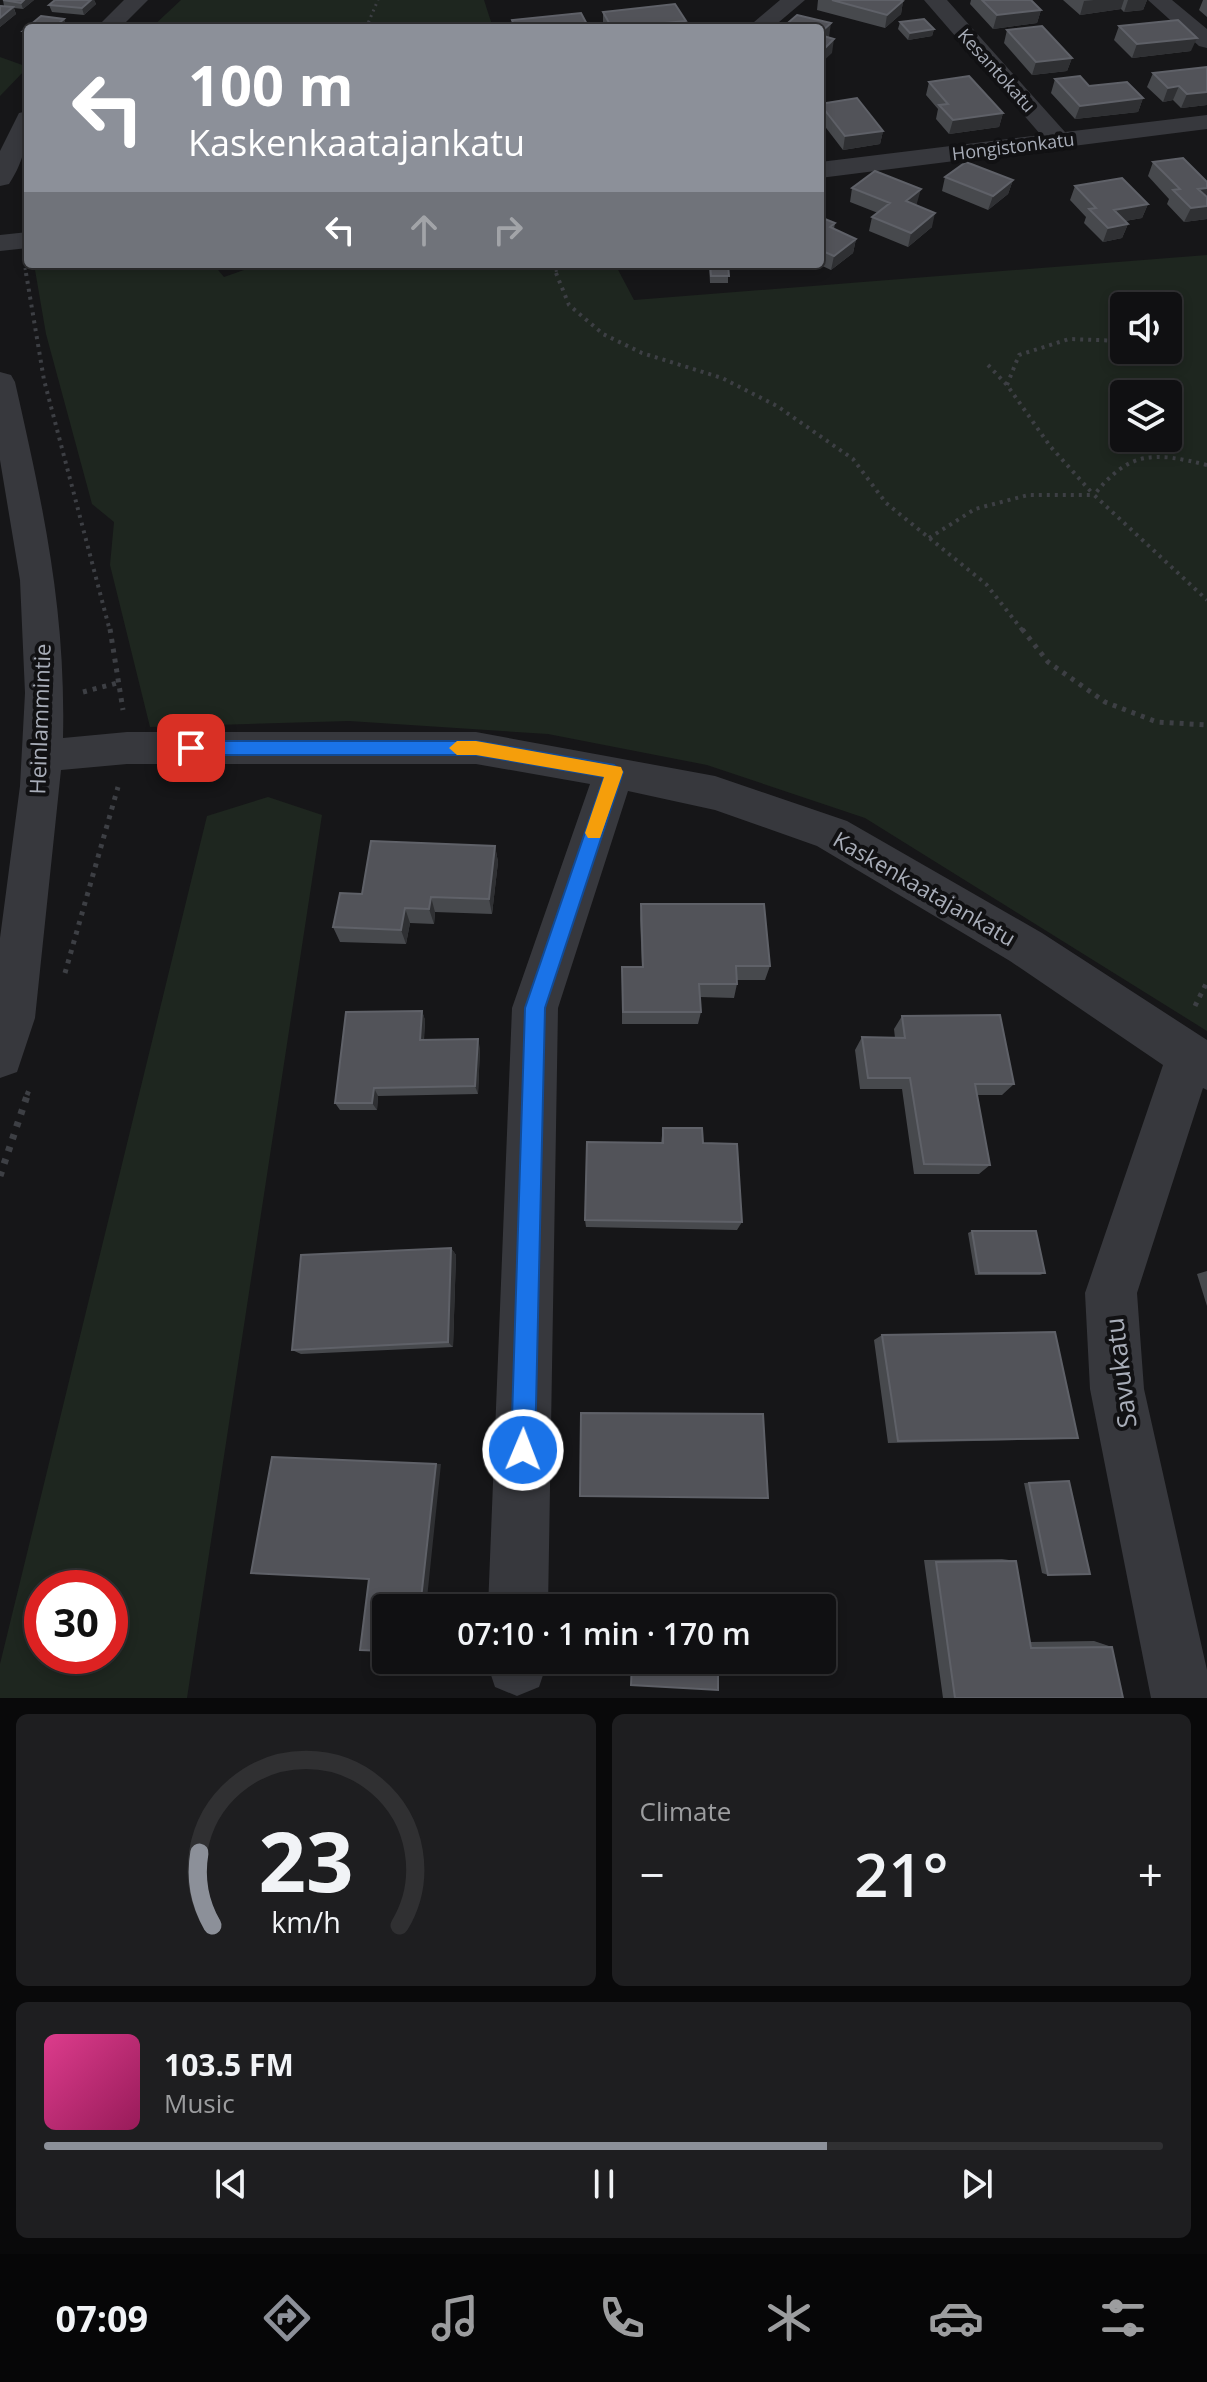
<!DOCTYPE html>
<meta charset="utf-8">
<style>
:root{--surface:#101012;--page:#1e1e20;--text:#f1f3f6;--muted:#9c9d9f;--line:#303032;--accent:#8c9099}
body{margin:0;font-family:"Open Sans",sans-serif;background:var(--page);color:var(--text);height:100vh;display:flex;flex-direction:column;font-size:30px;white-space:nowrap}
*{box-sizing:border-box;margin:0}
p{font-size:26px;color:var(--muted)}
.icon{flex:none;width:44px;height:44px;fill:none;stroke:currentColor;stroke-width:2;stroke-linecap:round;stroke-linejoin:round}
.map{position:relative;height:1698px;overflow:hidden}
.panel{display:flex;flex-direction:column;gap:16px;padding:16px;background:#09090a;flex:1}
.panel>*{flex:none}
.banner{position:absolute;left:24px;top:24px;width:800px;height:244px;border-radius:8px;box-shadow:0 4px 12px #0003,0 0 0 2px var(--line);background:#8c9099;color:#fff;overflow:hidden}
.fabs{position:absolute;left:1110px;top:292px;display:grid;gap:16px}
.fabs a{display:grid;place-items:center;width:72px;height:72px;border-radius:8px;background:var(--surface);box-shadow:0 4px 12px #0003,0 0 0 2px var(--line);font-size:40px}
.speed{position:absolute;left:24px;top:1570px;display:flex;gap:16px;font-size:40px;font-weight:700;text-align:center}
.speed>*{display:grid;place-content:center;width:104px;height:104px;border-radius:50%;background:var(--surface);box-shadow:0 4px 12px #0003,0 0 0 2px var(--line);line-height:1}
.speed .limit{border:12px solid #d22;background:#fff;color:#111}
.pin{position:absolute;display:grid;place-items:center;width:68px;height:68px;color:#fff;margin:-34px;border-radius:16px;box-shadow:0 4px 12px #0006}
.me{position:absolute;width:88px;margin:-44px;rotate:1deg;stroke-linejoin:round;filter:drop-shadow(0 0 6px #0008)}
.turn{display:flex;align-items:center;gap:28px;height:168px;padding:0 32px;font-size:36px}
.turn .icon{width:104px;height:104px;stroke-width:2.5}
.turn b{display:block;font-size:56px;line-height:68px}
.lanes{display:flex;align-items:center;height:76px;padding:0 32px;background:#0003;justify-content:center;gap:40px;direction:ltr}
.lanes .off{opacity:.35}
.big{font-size:60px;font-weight:600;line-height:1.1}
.panel .card{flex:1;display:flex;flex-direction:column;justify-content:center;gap:12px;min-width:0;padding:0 28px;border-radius:12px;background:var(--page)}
.panel .dial{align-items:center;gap:0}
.dial svg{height:208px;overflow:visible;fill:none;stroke:var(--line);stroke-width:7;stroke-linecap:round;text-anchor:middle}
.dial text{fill:var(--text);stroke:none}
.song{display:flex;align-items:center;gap:24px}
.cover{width:96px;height:96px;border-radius:12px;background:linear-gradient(135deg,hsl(330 70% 55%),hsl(330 70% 35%))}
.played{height:8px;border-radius:4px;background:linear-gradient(90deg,var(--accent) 70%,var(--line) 70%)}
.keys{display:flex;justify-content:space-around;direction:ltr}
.heat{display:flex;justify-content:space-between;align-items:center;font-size:44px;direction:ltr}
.panel .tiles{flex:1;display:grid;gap:16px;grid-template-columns:1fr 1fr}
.card:last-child{grid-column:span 2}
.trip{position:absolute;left:372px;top:1594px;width:464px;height:80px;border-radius:8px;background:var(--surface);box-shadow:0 4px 12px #0003,0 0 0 2px var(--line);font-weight:600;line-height:80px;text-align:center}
.dock{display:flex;height:128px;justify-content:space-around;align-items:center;background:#060607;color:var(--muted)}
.dock .icon{width:56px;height:56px}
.dock .current{color:var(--accent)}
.dock b{font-size:36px;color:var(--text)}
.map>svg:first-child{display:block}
.green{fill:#1e261f;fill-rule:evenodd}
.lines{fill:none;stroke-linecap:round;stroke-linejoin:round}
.path-far3{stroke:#3d3f44;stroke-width:3;stroke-dasharray:2 4;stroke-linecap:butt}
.path-far2{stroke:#3d3f44;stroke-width:4;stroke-dasharray:3 5;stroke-linecap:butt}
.path-far1{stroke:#3d3f44;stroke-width:5;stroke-dasharray:4 6;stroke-linecap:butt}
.path{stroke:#3d3f44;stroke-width:7;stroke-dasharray:5 8;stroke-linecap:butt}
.minor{fill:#37383d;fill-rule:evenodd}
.wall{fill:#47494d}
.shaded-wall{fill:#2f3033}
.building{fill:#525359;stroke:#5f6168;stroke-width:2}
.route{fill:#1a73e8;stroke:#114b97;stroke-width:2}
.slow{fill:#f59e0b}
.labels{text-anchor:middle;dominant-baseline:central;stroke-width:8;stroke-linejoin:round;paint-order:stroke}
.far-street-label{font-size:18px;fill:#a8adb8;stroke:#111113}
.street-label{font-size:22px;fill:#a8adb8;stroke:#111113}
.near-street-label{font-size:26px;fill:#a8adb8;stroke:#111113}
</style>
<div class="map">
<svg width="1207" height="1698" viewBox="0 0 1207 1698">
<rect width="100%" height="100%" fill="#161618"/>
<!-- green -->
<path class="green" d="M181,0h303l9,28h-342z
M0,57l28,10 -28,29z
M1207,255v776l-342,-213 -158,-53 -159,-31 -199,-13 -199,6 -40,-162 4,-43 -22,-18 -46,-170 -12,-70h179l11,13 37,-13h354l19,36zM1124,306h44v44h-44zM1168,394v44h-44v-44z
M268,797l54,18 -135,883h-187v-34l207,-848zM42,1588h68v68h-68z"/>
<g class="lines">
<!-- path-far3 -->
<path class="path-far3" d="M366,28l12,-28
M555,264l2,11
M25,268l1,7"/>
<!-- path-far2 -->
<path class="path-far2" d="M26,273l18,107 66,251
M556,273l13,32 34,29 39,19 80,25 55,28 76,53 33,44 100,81 37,47
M988,365l19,20 43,61 43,48
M1007,385l12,-30 50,-16 55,2
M1207,465c-53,-13 -77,-15 -113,30l113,105
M929,538l46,-29 53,-14h66"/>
<!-- path-far1 -->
<path class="path-far1" d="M110,629l13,81
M1022,629l26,33 57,40 52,20 50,3
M83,692l38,-10
M65,973l53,-186
M1195,1006l12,-24
M27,1095l2,-5"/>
<!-- path -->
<path class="path" d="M0,1176l28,-83"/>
<!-- minor -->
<path class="minor" d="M124,0h24l-28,28h-24z
M780,0h25l-33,28h-25z
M924,0h23l118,132 142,-17v14l-387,49v-16l221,-27z
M1148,0h24l35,29v19l-8,-2z
M28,111c0,27 -3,49 -19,73l-9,2v-35l19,-38z
M28,232v16l-28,3v-16z
M0,372l11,3 4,7c28,124 51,227 48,356l64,-6h349l239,44 132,45 195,112 165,107v50l-4,-2 -66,205 7,96 63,281v28h-56l-61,-309 -5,-96 78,-228 -153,-104 -193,-115 -102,-36 -87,-19 -70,217 -10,600h-60l24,-600 78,-224 -114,-20h-349l-66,6 -26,248 -18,54 -17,6v-140l20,-152 5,-93 -5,-113 -20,-120z
M486,1660h62l-9,27 -22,9 -22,-9z"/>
</g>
<!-- wall -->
<path class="wall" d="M3,0h31l-11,9 -9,-1 2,6 -16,13v-21h4z
M55,0h39l2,4 -12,11 -32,-3 -3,-7z
M818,0h82l3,1 -2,13 -16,14 -68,-18z
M971,0h60l10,10 -4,13 -44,6 -23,-25z
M1063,0h84l-4,10 -19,2 -3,-3 -41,6z
M1203,0h4v17l-8,-7z
M603,12l83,9 -1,7h-80l-2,-3z
M41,16l23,3 2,7 -2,2h-36v10l-2,-1 -3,-6z
M900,22l34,7 -2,7 -24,4 -10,-11z
M1119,26l72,25 -59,7 -18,-18z
M1007,30l65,28 -5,13 -35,4 -28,-32z
M1207,67v38l-26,3 -8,-8 -10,2 -16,-15 6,-14z
M1055,79l88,19 -5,14 -63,7 -24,-26z
M929,82l74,31 -4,14 -50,7 -13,-15 2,-10 -12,-14z
M820,103l63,28 -3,13 -37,6 -23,-30z
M1153,162l54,20v37l-23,3 -17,-18 2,-5 -21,-23z
M945,177l68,3 -5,14 -20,16 -46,-19z
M1075,186l73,18 -6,14 -17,3 3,3 -6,14 -19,4 -19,-19 2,-6 -16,-17z
M852,188l65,15 -2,2 17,22 -24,20 -39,-16 3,-14 6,-4 -28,-11z
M820,217l15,6 -1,6 22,10 -3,14 -22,17 -13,-6h2z
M709,264h19v19h-18z
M495,846l3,16 -6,52 -57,-2 -1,12 -24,-1 -4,21 -66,-2 -7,-15 29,-33z
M641,904l129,62 -5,14h-28v4l-3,14 -34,-1 1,15 -3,12h-76v-57h20l-2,-48z
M422,1011l3,9 -1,20 56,8 -2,46 -100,2 -1,14h-37l-5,-7z
M902,1016l112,68 -12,11h-25l13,70 -11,9h-65l-12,-85h-42l-5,-39 7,-13 33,1 -1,-9z
M663,1128l40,15 39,79 -5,8 -151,-3 -1,-7 76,-77z
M972,1231l73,42 -5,2h-65l-7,-42z
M451,1248l5,7 -3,92 -152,7 -9,-4z
M1207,1271v35l-10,-32z
M882,1335l196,103 -15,1 -175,4 -14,-103z
M1069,1481l-21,94 -6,-2 -18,-90z
M1002,1559l14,2 14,81 64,-1 18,6 11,51h-180l-19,-138z
M633,1600l83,6 2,2h-85z"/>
<!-- shaded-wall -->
<path class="shaded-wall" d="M24,0h10l-11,9 -2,-6z
M91,0h3l2,4 -12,11 -2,-7z
M1094,0h30l-3,9 -41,6 4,-14z
M1128,0h19l-4,10 -19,2z
M903,1l-2,13 -16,14 2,-13z
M13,7l3,7 -16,13v-9z
M1041,10l-4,13 -44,6 4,-14z
M64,19l2,7 -2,2h-11z
M686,21l-1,7h-63z
M831,23l-2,14 -9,8v-12z
M934,29l-2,7 -24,4 2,-7z
M1197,38l-6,13 -59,7 5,-14z
M834,39l-2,14 -12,11 1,-12z
M1072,58l-5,13 -35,4 4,-13z
M1179,86l-6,14 -10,2 5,-14z
M1207,92v13l-26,3 6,-14z
M1143,98l-5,14 -63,7 5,-13z
M1003,113l-4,14 -50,7 4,-14z
M883,131l-3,13 -37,6 2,-14z
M1013,180l-5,14 -20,16 5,-14z
M1207,188v10l-9,-9z
M921,189l-4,14 -15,12 4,-14z
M1148,204l-6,14 -34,6 6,-14z
M1207,206v13l-23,3 7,-14z
M935,213l-3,14 -24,20 3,-14z
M1128,224l-6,14 -19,4 5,-14z
M856,239l-3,14 -22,17 3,-14z
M495,846l3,16 -6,52 -3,-15z
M431,897l4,15 -1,12 -5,-15z
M405,908l5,15 -4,21 -5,-14z
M422,1011l3,9 -2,29 -3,-9z
M478,1039l2,9 -2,46 -3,-8z
M374,1088l4,8 -1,14 -5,-7z
M451,1248l5,7 -3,92 -5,-5z
M436,1464h5l-15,144h-6z"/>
<!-- building -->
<path class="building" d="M3,0h21l-3,3z
M55,0h36l-9,8 -33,-3z
M832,0h68l3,1 -16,14z
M982,0h49l10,10 -44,5z
M675,4l11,17 -74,7 -9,-16z
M0,6h1l12,1 -13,11z
M581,13l8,15h-74l-3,-8z
M797,15l34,8 -11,10v-5h-38z
M41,16l23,3 -11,9h-25v3h-5z
M924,19l10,10 -24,4 -10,-11z
M1178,20l19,18 -60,6 -18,-18z
M1042,26l30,32 -36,4 -29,-32z
M820,35l14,4 -13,13 -1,-1z
M1207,67v25l-20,2 -8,-8 -11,2 -15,-15z
M969,76l34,37 -50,7 -14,-15 9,-1 -19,-22z
M1080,76l9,10 38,-4 16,16 -63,8 -25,-27z
M857,98l26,33 -38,5 -25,-32z
M1183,158l24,24v6l-9,1 9,8v9l-16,2 -18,-18 7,-1 -27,-27z
M966,162l47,18 -20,16 -48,-19z
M875,171l46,18 -15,12 29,12 -24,20 -39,-16 18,-14 -38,-15z
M1122,178l26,26 -34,6 14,14 -20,4 -19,-19 7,-1 -21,-22z
M820,217l15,6 -5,4 26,12 -22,17 -14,-6z
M710,264h18l1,12h-18z
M371,841l124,5 -6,53 -58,-2 -2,12 -24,-1 -4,22 -68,-3 7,-34 22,1z
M641,904h123l6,62h-34l1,18h-38l2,28h-78l-1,-45h21z
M422,1011l-2,29 58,-1 -3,47 -101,2 -2,15h-37l11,-91z
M1000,1015l14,69h-39l15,81 -66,-1 -14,-86h-42l-6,-41 43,1 -3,-22z
M663,1128h39l1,15 34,1 5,78 -157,-2 2,-78 76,1z
M972,1231h64l9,42h-66z
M451,1248l-3,94 -156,8 9,-95z
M1055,1332l23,106 -180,3 -16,-106z
M581,1413l182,1 5,84 -188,-2z
M272,1457l164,7 -16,144h-34v43l-26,-1 9,-71 -118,-6z
M1069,1481l21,93 -42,1 -19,-92z
M1016,1561l15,87 81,-1 11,51h-168l-19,-136z
M633,1602l85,6h-85z
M632,1660h86v30l-87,-5z"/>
<!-- route -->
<path class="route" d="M191,741h285l138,24 9,7 -78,236 -10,442 -4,9 -8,3 -9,-3 -3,-9 14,-442 79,-231 -128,-22h-285l-9,-7z"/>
<!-- slow -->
<path class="slow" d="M457,741h19l145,26 2,5 -23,66h-12l-3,-5 19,-56 -128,-22h-19l-8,-7z"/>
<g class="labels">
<!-- far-street labels -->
<g class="far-street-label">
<text transform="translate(997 70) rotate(48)">Kesantokatu</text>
<text transform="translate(1013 146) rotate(-7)">Hongistonkatu</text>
</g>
<!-- street labels -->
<g class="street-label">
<text transform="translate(39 719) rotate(-88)">Heinlammintie</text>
<text transform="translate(925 888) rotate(30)">Kaskenkaatajankatu</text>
</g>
<!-- near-street labels -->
<g class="near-street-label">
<text transform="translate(1120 1373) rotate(-97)">Savukatu</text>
</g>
</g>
</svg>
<div class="fabs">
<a><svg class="icon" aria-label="sound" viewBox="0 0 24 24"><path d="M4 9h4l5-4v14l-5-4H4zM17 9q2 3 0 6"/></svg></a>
<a><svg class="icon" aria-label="layers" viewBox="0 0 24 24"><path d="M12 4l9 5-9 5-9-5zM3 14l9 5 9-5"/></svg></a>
</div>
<div class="speed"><div class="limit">30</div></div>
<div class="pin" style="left:191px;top:748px;background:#d93025"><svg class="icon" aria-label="arrive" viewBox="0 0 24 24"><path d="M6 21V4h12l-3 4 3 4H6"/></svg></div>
<svg class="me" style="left:523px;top:1450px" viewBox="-20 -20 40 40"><circle r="17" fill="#1a73e8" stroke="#fff" stroke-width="3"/><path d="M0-11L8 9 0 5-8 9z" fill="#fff"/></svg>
<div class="trip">07:10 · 1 min · 170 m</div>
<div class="banner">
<div class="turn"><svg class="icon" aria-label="left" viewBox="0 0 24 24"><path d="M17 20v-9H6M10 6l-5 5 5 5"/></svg><div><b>100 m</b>Kaskenkaatajankatu</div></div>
<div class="lanes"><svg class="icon" aria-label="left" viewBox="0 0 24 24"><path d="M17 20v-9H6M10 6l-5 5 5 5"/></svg><svg class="icon off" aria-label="ahead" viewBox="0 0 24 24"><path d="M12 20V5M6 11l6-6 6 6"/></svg><svg class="icon off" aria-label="right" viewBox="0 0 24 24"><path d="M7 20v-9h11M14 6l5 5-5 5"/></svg></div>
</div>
</div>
<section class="panel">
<div class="tiles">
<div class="card dial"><svg viewBox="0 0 100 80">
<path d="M14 69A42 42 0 1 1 86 69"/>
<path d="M14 69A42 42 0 0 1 9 41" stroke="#8c9099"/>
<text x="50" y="56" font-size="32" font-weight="700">23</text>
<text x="50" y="72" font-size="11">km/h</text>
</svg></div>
<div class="card"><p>Climate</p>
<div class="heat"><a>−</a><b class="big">21°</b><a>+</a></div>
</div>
<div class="card">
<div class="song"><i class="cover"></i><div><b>103.5 FM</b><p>Music</p></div></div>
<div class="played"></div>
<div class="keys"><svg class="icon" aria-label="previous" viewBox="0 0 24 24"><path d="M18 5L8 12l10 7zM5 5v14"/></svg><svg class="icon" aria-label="pause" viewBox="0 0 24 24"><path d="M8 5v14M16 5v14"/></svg><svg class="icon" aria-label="next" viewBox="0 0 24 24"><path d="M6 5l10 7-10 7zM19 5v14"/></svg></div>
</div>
</div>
</section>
<nav class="dock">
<b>07:09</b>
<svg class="icon current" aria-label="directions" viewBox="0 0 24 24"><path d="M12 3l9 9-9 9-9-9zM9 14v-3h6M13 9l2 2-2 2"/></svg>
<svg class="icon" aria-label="music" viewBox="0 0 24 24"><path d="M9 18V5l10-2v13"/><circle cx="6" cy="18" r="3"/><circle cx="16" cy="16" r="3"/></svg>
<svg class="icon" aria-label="phone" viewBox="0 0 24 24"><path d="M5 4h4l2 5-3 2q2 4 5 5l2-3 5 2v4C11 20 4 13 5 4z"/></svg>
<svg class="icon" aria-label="climate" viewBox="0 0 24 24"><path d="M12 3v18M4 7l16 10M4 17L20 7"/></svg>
<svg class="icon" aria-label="car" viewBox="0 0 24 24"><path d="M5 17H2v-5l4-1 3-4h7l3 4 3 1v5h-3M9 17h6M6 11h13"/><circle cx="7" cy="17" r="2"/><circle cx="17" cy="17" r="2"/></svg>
<svg class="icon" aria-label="filters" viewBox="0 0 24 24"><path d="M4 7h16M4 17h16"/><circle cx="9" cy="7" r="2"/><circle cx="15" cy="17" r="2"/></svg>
</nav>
